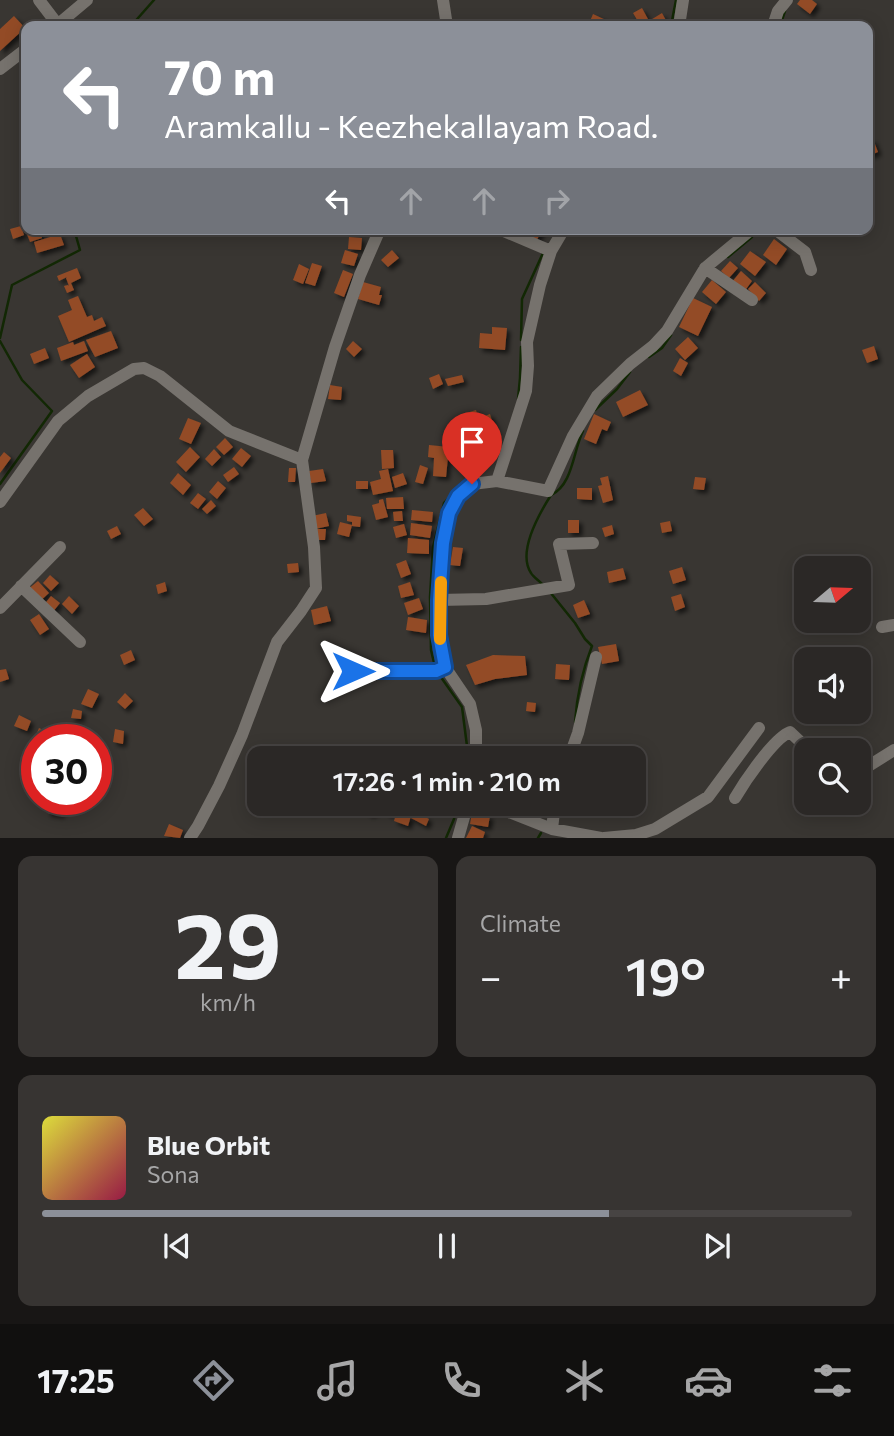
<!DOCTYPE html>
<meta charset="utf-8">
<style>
:root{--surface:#2b2826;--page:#373432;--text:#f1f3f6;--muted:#a6a6a7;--line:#474443;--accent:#8c9099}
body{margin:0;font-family:Commissioner,sans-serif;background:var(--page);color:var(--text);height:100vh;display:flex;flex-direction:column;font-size:26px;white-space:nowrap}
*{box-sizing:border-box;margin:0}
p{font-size:23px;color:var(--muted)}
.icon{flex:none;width:38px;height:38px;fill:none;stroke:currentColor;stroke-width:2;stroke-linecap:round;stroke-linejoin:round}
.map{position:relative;height:838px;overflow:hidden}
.details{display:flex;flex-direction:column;gap:18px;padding:18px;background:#181615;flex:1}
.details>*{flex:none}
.banner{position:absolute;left:21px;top:21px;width:852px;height:214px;border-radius:14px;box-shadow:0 4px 18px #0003,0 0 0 2px var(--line);background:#8c9099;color:#fff;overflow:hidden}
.needle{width:46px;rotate:71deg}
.controls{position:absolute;left:794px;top:556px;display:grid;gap:14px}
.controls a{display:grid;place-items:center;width:77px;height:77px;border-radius:14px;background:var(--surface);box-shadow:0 4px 18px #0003,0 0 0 2px var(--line);font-size:35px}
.speed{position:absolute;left:21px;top:724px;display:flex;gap:14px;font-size:35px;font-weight:700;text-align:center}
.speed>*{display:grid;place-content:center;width:91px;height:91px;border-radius:50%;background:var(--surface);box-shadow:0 4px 18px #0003,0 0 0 2px var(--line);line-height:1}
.speed .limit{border:10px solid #d22;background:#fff;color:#111}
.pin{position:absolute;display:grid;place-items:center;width:60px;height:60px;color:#fff;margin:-72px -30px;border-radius:50% 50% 50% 0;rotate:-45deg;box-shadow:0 0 7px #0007}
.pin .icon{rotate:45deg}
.me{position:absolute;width:77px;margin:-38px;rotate:90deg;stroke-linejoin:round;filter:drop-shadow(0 0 5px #0008)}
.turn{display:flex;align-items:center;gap:24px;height:147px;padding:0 28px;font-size:32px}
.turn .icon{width:91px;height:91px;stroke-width:2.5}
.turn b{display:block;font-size:49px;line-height:60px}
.lanes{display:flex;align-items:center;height:66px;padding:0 28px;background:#0003;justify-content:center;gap:35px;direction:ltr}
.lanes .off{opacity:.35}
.big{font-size:52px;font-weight:600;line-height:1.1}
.details .card{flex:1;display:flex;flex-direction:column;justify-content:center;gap:10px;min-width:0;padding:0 24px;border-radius:14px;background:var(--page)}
.details .dial{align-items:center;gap:0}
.dial b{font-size:91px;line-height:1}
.song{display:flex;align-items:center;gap:21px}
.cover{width:84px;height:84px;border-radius:10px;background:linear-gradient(135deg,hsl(60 70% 55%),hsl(340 70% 35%))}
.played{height:7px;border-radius:4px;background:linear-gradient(90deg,var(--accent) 70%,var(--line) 70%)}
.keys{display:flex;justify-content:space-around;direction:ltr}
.heat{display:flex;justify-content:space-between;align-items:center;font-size:38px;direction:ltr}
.details .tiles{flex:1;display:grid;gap:18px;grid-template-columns:1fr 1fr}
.card:last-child{grid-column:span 2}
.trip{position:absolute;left:247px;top:746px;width:399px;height:70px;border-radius:14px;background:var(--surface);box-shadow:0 4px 18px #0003,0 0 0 2px var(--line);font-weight:600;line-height:70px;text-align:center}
.tab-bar{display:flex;height:112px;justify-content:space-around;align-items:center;background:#11100f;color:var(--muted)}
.tab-bar .icon{width:49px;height:49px}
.tab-bar .current{color:var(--accent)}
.tab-bar b{font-size:32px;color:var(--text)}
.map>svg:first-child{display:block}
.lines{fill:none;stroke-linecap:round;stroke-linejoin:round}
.stream{stroke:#122804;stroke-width:2.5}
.building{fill:#934b26;filter:url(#shadow)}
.minor{stroke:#76726d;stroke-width:12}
.route-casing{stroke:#114b97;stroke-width:18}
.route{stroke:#1a73e8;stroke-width:12}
.slow{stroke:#f59e0b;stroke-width:12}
</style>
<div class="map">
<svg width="894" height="838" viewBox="0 0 894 838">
<defs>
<filter id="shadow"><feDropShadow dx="3.5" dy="3.5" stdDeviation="2" flood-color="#0009"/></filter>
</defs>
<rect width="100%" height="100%" fill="#393632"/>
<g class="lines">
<!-- stream -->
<path class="stream" d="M131,26l23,-26
M671,26l5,-26
M780,26l5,-15
M728,257l24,-20
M0,338l12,-53 68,-35 -6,-21
M521,340l1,-41 21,-46
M0,341l22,39 30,31 -52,73
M649,357l13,-9 9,-13
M518,399l2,-21 1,-31
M595,410l22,-21 13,-17
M551,495c22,-10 22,-44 32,-64
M543,585c-3,-4 -10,-8 -12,-12 -14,-21 8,-59 20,-78
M550,592l25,31 10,16 7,7c-10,25 -15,49 -17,76
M435,667l-4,-17 -1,-53 3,-50 11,-44 9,-9
M438,673l24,34 5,39 -2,12
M543,816l2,-13
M446,838l8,-19 4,-16
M538,838l3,-5"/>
</g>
<!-- building -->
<path class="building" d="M800,0h12l5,4 -7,10 -13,-10z
M642,8l7,13 13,-8 7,13h-22l-4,-6 -4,3 -6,-10z
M593,14l15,7 1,-1 15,6h-36z
M14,16l11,12 -25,23v-22z
M873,139l5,13 -10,4v-15z
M21,226l3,9 -11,4 -3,-10z
M25,229h14l3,9 -12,4z
M523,229h20l-8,14 -15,-9z
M60,234l4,11 -27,8 -3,-11z
M349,237l13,1 -1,12 -13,-1z
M774,239l13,10 -11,16 -13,-10z
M345,250l13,4 -4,12 -13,-3z
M392,250l7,8 -11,9 -7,-7z
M750,251l16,11 -11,14 -15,-12z
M730,261l8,7 -9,10 -8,-7z
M312,263l10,3 -7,20 -10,-3z
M299,264l10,5 -6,15 -10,-4z
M77,268l4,10 -10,5 3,7 -7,3 -3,-7 4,-1 1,1 -3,-8 1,-1 -8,4 -2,-5z
M343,270l10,4 -9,23 -10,-4z
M741,271l11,10 -8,11 -12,-10z
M712,280l14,12 -10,12 -14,-12z
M363,282l18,5 -2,8h3l-3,10 -21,-6z
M755,282l11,11 -7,8 -11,-12z
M78,296l9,21 5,-2 2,6 8,-4 4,9 -37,16 -11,-26 14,-6 -4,-10z
M693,298l19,9 -14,29 -19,-9z
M492,327l15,1 -2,22 -26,-2 1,-15 12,1z
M111,331l7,17 -23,9 -9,-17z
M688,337l10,11 -13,12 -10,-11z
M84,341l4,10 -27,10 -4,-13 16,-6 1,3z
M353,341l9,8 -8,8 -8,-8z
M874,346l4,13 -11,4 -5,-13z
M45,348l4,10 -15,6 -4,-10z
M87,354l8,13 -16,11 -9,-13z
M680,358l8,5 -7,13 -8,-5z
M439,374l4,10 -10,5 -4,-11z
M462,375l2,7 -16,4 -3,-7z
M330,385l12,2 -1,13 -13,-1z
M640,390l8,15 -25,12 -7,-15z
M476,410l2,7 -13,4 -2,-7z
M490,414l6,21 -18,6 -8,-19z
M594,414l17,8 -4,9 -5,-2 -6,15 -12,-5z
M188,418l13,5 -10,21 -12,-5z
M225,438l8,9 -9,8 -8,-8z
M429,445l20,2 -3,30 -13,-1 1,-18 -6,-1z
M190,447l10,10 -14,15 -10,-10z
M241,448l10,8 -9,11 -10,-8z
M214,449l7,8 -9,9 -7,-7z
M381,450h12l1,18 -12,1z
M4,452l7,6 -11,15v-16z
M420,465l8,3 -5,16 -8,-2z
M234,467l5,7 -11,8 -5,-7z
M289,468h7l-1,14h-7z
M323,469l3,12 -15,2 -2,-12z
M388,469l5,22 -20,4 -3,-13 11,-3 -2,-8z
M178,473l13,12 -8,10 -13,-12z
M403,473l4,11 -12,4 -3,-11z
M608,476l5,24 -10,3 -5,-17 4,-1 -2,-7z
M695,477l11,1 -2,12 -11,-1z
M218,481l8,7 -9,11 -8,-7z
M356,481h12v8h-12z
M577,488h15v12l-15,-1z
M198,493l8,6 -8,10 -8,-6z
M403,497l1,12h-17l-1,-11z
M383,499l5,18 -12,3 -4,-15 7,-2v-3z
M211,500l5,6 -9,8 -5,-5z
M143,508l10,11 -9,7 -10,-11z
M412,510l21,2 -1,10 -21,-2z
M402,511l1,10h-9l-1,-9z
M326,513l3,13 -14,3 -3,-13z
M347,515l14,2 -1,10 -8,-1v-4l-5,-1z
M568,520h11v13h-11z
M670,521l2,10 -10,2 -2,-10z
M340,522l12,3 -3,12 -12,-3z
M411,523l21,3 -2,12 -20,-3z
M404,524l3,11 -11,3 -3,-11z
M612,525l2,9 -9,3 -3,-9z
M117,526l4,8 -10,5 -4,-8z
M315,529h11l-1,11h-10z
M408,538l21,2v14l-22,-1z
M453,547l10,1 -3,18 -10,-1z
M406,560l5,14 -10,4 -5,-14z
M298,563l1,9 -11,1 -1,-9z
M682,567l4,13 -13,4 -4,-13z
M623,568l3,11 -17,4 -2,-11z
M50,575l9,8 -8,8 -8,-8z
M38,581l11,12 -11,10 -11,-13z
M165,582l2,9 -9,3 -2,-9z
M410,582l4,13 -13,3 -3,-12z
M681,594l4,13 -10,4 -4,-14z
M51,596l9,7 -8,10 -9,-7z
M69,596l10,10 -7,8 -10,-10z
M419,598l4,11 -15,6 -4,-12z
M584,600l6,14 -12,4 -5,-13z
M327,606l4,15 -17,4 -3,-15z
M39,614l10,15 -9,6 -10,-15z
M408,617l19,3 -1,13 -20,-3z
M616,644l3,17 -17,3 -4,-17z
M131,650l4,10 -11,5 -4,-10z
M493,655l32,1 2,19 -32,4 -20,6 -9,-20z
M556,664l14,1 -1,15 -14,-1z
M6,669l3,10 -9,3v-12z
M88,689l11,5 -7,14 -11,-4z
M125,693l8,8 -8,8 -8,-7z
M527,702l9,1 -1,9 -9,-1z
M73,709l9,2 -1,8 -10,-1z
M19,715l12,6 -4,10 -13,-5z
M39,728l13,6 -2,6h-13v18l-9,-4z
M115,729l9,2 -1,13 -10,-2z
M49,800h14l-2,15 -14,-2z
M363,803h8l6,7 -7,5 -9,-10z
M385,803h4l6,6 -5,6 -9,-8z
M397,811l14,5 -3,10 -14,-5z
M414,811l15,8 -3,7 -15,-8z
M472,813l18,3 -2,11 -18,-3z
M169,824l14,6 -3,8 -16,-2z
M472,826l13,6 -2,6h-17z"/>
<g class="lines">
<!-- minor -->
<path class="minor" d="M39,0l19,25
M443,0l4,26
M56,26l31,-26
M679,26l4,-26
M773,26l5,-15 9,-11
M0,69l26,-20
M499,229l52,22
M775,229l30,23 6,18
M705,268l47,32
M497,481l29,-90 2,-25 -1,-24 13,-57 11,-34 13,-22
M0,502l58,-81 30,-25 46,-27 10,-1 16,8 69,55 73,29
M21,586l59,56
M439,600l47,-1 83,-14 -10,-41 34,-1
M0,608l60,-61
M882,627l12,-2
M353,671h83l9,-4
M476,758v-28l-6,-26 -25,-37 -6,-31v-36l4,-57 5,-30 10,-17 14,-12 25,-3 51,10 25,-55 24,-40 33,-32 23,-18 14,-15 38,-63 47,-39
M569,758l9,-25 18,-76
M859,772l35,-22
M735,798c10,-17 39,-60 55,-66l20,19
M486,803l66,26 49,9
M552,829l3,-26
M190,838l8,-12 21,-40 23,-51 35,-93 24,-31 15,-23 -2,-41 -12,-87 33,-113 25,-72 20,-46
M458,838l10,-35
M604,838l32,-3 19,-6 53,-32 51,-69"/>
</g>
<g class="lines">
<!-- route casing -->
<g class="route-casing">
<path id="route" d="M353,671h83l9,-4 -6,-32v-35l4,-57 6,-30 9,-17 14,-12"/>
</g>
<!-- route -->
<use href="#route" class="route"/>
<!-- slow -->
<path class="slow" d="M440,639l1,-57"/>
</g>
</svg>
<div class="controls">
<a><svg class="needle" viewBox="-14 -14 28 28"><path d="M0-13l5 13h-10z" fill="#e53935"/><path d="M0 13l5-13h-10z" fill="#a6a6a7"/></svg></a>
<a><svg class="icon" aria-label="sound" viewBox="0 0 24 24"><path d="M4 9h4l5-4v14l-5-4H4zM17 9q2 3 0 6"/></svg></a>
<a><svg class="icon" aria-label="search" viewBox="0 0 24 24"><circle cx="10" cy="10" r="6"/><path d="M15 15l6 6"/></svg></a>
</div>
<div class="speed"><div class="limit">30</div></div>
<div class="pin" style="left:472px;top:484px;background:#d93025"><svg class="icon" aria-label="arrive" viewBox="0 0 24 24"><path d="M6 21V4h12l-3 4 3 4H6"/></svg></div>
<svg class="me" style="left:353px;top:671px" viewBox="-20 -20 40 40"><path d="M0-17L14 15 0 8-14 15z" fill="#1a73e8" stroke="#fff" stroke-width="4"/></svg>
<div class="trip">17:26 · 1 min · 210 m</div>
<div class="banner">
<div class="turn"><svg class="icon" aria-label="left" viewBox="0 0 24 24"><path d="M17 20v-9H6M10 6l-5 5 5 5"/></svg><div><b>70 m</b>Aramkallu - Keezhekallayam Road.</div></div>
<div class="lanes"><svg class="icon" aria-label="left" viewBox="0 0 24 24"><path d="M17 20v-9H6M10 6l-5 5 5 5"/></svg><svg class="icon off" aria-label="ahead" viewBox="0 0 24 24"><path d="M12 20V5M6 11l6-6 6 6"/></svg><svg class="icon off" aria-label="ahead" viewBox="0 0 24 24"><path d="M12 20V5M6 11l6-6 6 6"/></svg><svg class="icon off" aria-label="right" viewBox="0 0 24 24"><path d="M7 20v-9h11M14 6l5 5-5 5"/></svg></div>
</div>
</div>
<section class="details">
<div class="tiles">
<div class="card dial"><b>29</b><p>km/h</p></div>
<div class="card"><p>Climate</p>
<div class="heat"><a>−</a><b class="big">19°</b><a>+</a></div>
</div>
<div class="card">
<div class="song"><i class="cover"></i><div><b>Blue Orbit</b><p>Sona</p></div></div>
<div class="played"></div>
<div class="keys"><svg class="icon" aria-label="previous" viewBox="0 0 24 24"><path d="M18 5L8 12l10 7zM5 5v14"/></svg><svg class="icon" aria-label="pause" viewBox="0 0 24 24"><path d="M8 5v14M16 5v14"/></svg><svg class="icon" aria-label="next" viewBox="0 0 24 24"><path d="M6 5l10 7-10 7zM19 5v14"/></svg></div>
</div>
</div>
</section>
<nav class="tab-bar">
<b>17:25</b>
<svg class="icon current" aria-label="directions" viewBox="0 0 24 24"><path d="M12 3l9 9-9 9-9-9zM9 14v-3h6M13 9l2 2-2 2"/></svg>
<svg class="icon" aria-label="music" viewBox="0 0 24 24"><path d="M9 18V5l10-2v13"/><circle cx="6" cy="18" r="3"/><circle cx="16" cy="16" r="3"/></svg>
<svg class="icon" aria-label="phone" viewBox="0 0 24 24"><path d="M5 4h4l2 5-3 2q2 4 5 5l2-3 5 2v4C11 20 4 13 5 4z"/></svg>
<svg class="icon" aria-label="climate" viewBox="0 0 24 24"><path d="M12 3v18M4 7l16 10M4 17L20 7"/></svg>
<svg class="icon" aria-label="car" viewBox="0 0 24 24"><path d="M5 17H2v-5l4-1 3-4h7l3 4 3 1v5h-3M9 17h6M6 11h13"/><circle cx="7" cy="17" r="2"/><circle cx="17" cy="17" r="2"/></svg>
<svg class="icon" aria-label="filters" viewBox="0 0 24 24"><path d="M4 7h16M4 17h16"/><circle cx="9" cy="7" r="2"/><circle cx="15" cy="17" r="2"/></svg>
</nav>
